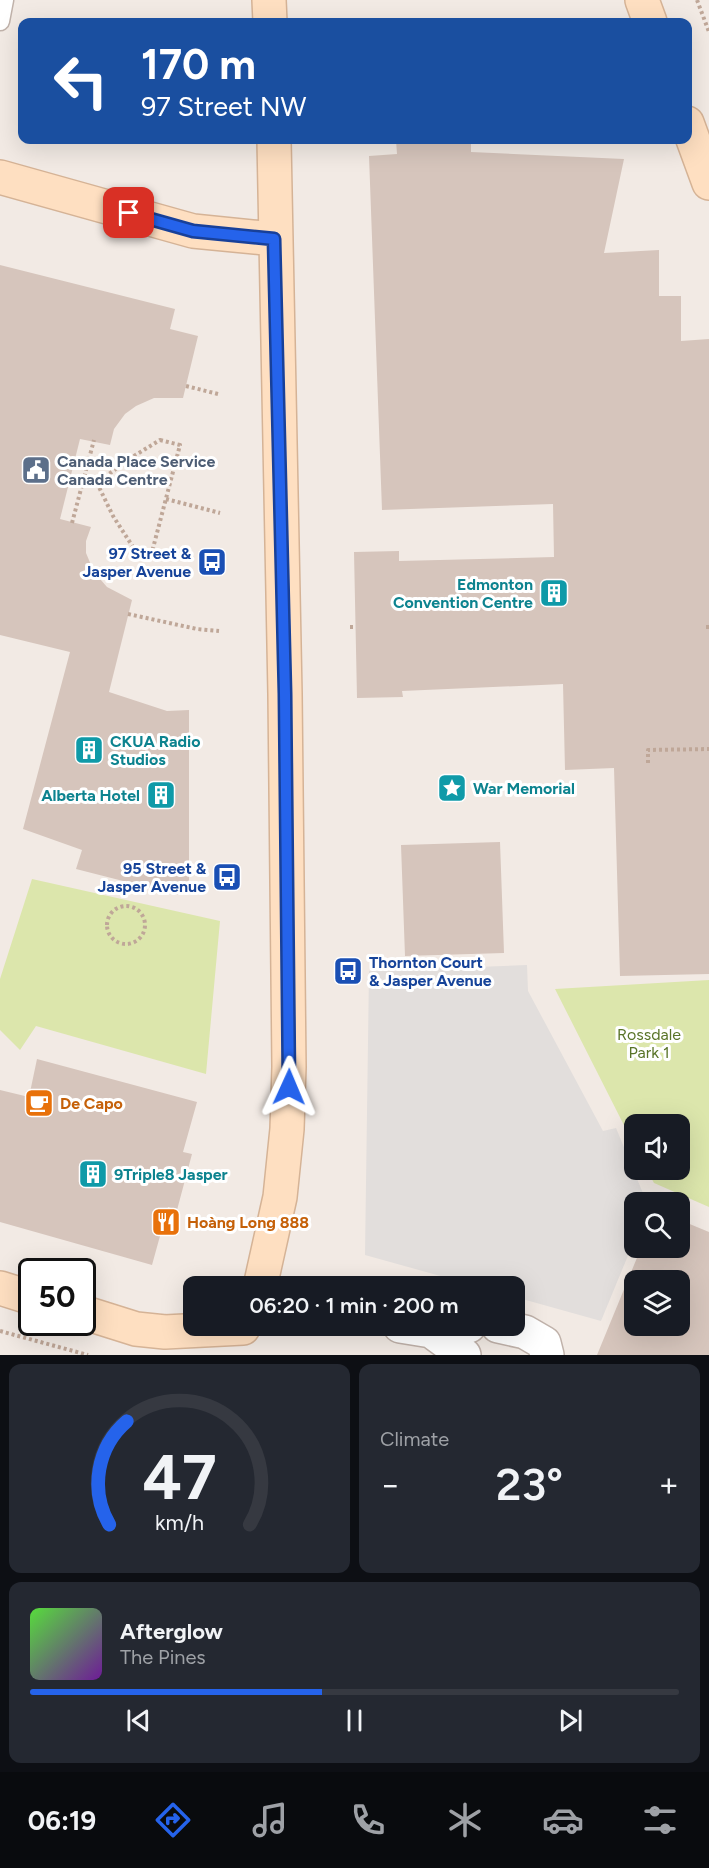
<!DOCTYPE html>
<meta charset="utf-8">
<style>
:root{--surface:#171b24;--page:#242831;--text:#f1f3f6;--muted:#9ea1a6;--line:#363941;--accent:#2563eb}
body{margin:0;font-family:Figtree,sans-serif;background:var(--page);color:var(--text);height:100vh;display:flex;flex-direction:column;font-size:22px;white-space:nowrap}
*{box-sizing:border-box;margin:0}
p{font-size:20px;color:var(--muted)}
.icon{flex:none;width:33px;height:33px;fill:none;stroke:currentColor;stroke-width:2;stroke-linecap:round;stroke-linejoin:round}
.map{position:relative;height:1355px;overflow:hidden}
.sheet{display:flex;flex-direction:column;gap:9px;padding:9px;background:#0d0f14;flex:1}
.sheet>*{flex:none}
.top-card{position:absolute;left:18px;top:18px;width:674px;height:126px;border-radius:12px;box-shadow:0 6px 24px #0002;background:#1a4fa0;color:#fff;overflow:hidden}
.fabs{position:absolute;left:624px;top:1114px;display:grid;gap:12px}
.fabs a{display:grid;place-items:center;width:66px;height:66px;border-radius:12px;background:var(--surface);box-shadow:0 6px 24px #0002;font-size:30px}
.speed{position:absolute;left:18px;top:1258px;display:flex;gap:12px;font-size:30px;font-weight:700;text-align:center}
.speed>*{display:grid;place-content:center;width:78px;height:78px;border-radius:50%;background:var(--surface);box-shadow:0 6px 24px #0002;line-height:1}
.speed .limit{border:3px solid #111;border-radius:9px;background:#fff;color:#111}
.pin{position:absolute;display:grid;place-items:center;width:51px;height:51px;color:#fff;margin:-26px;border-radius:12px;box-shadow:0 3px 9px #0006}
.me{position:absolute;width:66px;margin:-33px;rotate:1deg;stroke-linejoin:round;filter:drop-shadow(0 0 4px #0008)}
.turn{display:flex;align-items:center;gap:21px;height:126px;padding:0 24px;font-size:27px}
.turn .icon{width:78px;height:78px;stroke-width:2.5}
.turn b{display:block;font-size:42px;line-height:51px}
.big{font-size:45px;font-weight:600;line-height:1.1}
.sheet .card{flex:1;display:flex;flex-direction:column;justify-content:center;gap:9px;min-width:0;padding:0 21px;border-radius:12px;background:var(--page)}
.sheet .dial{align-items:center;gap:0}
.dial svg{height:156px;overflow:visible;fill:none;stroke:var(--line);stroke-width:7;stroke-linecap:round;text-anchor:middle}
.dial text{fill:var(--text);stroke:none}
.song{display:flex;align-items:center;gap:18px}
.cover{width:72px;height:72px;border-radius:9px;background:linear-gradient(135deg,hsl(110 70% 55%),hsl(280 70% 35%))}
.played{height:6px;border-radius:3px;background:linear-gradient(90deg,var(--accent) 45%,var(--line) 45%)}
.keys{display:flex;justify-content:space-around;direction:ltr}
.heat{display:flex;justify-content:space-between;align-items:center;font-size:33px;direction:ltr}
.sheet .tiles{flex:1;display:grid;gap:9px;grid-template-columns:1fr 1fr}
.card:last-child{grid-column:span 2}
.trip{position:absolute;left:183px;top:1276px;width:342px;height:60px;border-radius:12px;background:var(--surface);box-shadow:0 6px 24px #0002;font-weight:600;line-height:60px;text-align:center}
.tab-bar{display:flex;height:96px;justify-content:space-around;align-items:center;background:#090b0e;color:var(--muted)}
.tab-bar .icon{width:42px;height:42px}
.tab-bar .selected{color:var(--accent)}
.tab-bar b{font-size:27px;color:var(--text)}
.map>svg:first-child{display:block}
.green{fill:#dce6ac}
.parking{fill:#e2dedc}
.building{fill:#d6c5bc;fill-rule:evenodd}
.lines{fill:none;stroke-linecap:round;stroke-linejoin:round}
.lane-casing{stroke:#c0b2aa;stroke-width:21}
.street-casing{stroke:#c0b2aa;stroke-width:36}
.secondary-casing{stroke:#d5b396;stroke-width:36}
.path{stroke:#bfa798;stroke-width:4;stroke-dasharray:3 3;stroke-linecap:butt}
.lane{stroke:#fff;stroke-width:18}
.street{stroke:#fff;stroke-width:33}
.secondary{stroke:#fedfc1;stroke-width:33}
.route-casing{stroke:#184099;stroke-width:15}
.route{stroke:#2563eb;stroke-width:10}
.labels{text-anchor:middle;dominant-baseline:central;stroke-width:6;stroke-linejoin:round;paint-order:stroke}
.service-label{font-size:16px;font-weight:bold;fill:#4e5e75;stroke:#fff;text-anchor:start}
.transit-label{font-size:16px;font-weight:bold;fill:#164399;stroke:#fff;text-anchor:end}
.culture-label{font-size:16px;font-weight:bold;fill:#0d838f;stroke:#fff;text-anchor:start}
.park-label{font-size:16px;fill:#597428;stroke:#fff}
.food-label{font-size:16px;font-weight:bold;fill:#c56008;stroke:#fff;text-anchor:start}
</style>
<div class="map">
<svg width="709" height="1355" viewBox="0 0 709 1355">
<rect width="100%" height="100%" fill="#f2eae4"/>
<!-- green -->
<path class="green" d="M32,879l188,42 -14,153 -170,-48 -16,24 -20,-20v-51z
M709,980v227l-55,-24 -7,-13h33v-45h-46v20l-79,-156z"/>
<!-- parking -->
<path class="parking" d="M527,965l1,26 75,140 13,-3 31,75h-13v38l-33,80 -86,-24 -1,-10h-34l-115,-32 4,-284z"/>
<!-- building -->
<path class="building" d="M396,140h75v12l153,7 -20,94 55,-3v46h22v45l28,-2v635l-89,2 -6,-208 -49,2 -2,-86 -161,7 1,6 -46,1 -3,-146 45,-1v10l155,-4 -1,-53 -171,6 -13,-354 28,-2z
M0,265l175,44 -5,20 28,7 -15,62h-29l-18,8 -11,8 -11,15 -4,16 -30,-6 -20,80 31,8 -5,14v12l8,19 13,15 25,13 -23,92 58,19 22,-1v170l-11,15 -102,-26 6,-19 -59,-21 47,-177 -70,-17z
M500,842l4,111 -99,3 -4,-111z
M37,1059l160,43 -14,50 9,2 -15,56 -9,-3 -16,58 -152,-43v-132l29,7z
M680,1220l29,12v123h-112l44,-107h39zM634,1281h46v45h-46z"/>
<g class="lines">
<!-- lane casing -->
<g class="lane-casing">
<path id="lane" d="M0,21l4,-21"/>
</g>
<!-- street casing -->
<g class="street-casing">
<path id="street" d="M400,1326l31,5 38,-5
M498,1326l27,6 19,11 3,12
M431,1331l33,24"/>
</g>
<!-- secondary casing -->
<g class="secondary-casing">
<path id="secondary" d="M269,0l1,22
M642,0l8,22
M687,123l22,60
M0,177l193,54 81,8
M260,1287l20,-90 7,-68 2,-62 -4,-373 -11,-554
M0,1288l32,10
M82,1312l54,17 29,3 78,-4"/>
</g>
<!-- path -->
<path class="path" d="M697,0l12,32
M186,386l32,8
M160,440l20,5 -28,107 -19,-5 -20,-31 -16,-33 32,-24z
M71,477l13,3
M166,499l54,14
M72,523l22,-83
M128,614l69,15 22,2
M350,627h6
M706,627h3
M648,763v-13l61,-1
M107 925a19 19 0 1 1 38 0a19 19 0 1 1-38 0Z
M0,1331l88,24"/>
<!-- lane -->
<use href="#lane" class="lane"/>
<!-- street -->
<use href="#street" class="street"/>
<!-- secondary -->
<use href="#secondary" class="secondary"/>
</g>
<g class="lines">
<!-- route casing -->
<g class="route-casing">
<path id="route" d="M129,213l64,18 81,8 11,455 4,393"/>
</g>
<!-- route -->
<use href="#route" class="route"/>
</g>
<!-- icons -->
<defs>
<g id="civic-square" transform="scale(1.5)"><rect x="-9" y="-9" width="18" height="18" rx="4" fill="#5c6f8a" stroke="#fff"/><path d="M-.6-6.5H3V-4.5H.6V-3L4-1V1h2V6H-6V1h2V-1L-.6-3ZM-1.2 2.5V6h2.4V2.5Z" fill="#fff"/></g>
<g id="bus-square" transform="scale(1.5)"><rect x="-9" y="-9" width="18" height="18" rx="4" fill="#1a4fb4" stroke="#fff"/><path d="M-5-6H5V4H4V6H2V4H-2V6H-4V4H-5ZM-3.5-4V0h7V-4ZM-3.5 1.2v1.5H-2V1.2ZM2 1.2v1.5H3.5V1.2Z" fill="#fff"/></g>
<g id="building-square" transform="scale(1.5)"><rect x="-9" y="-9" width="18" height="18" rx="4" fill="#0f9aa8" stroke="#fff"/><path d="M-4-6H4V6H1V3H-1V6H-4ZM-2.5-4.3h1.7v1.8h-1.7ZM.8-4.3h1.7v1.8H.8ZM-2.5-1h1.7V.8h-1.7ZM.8-1h1.7V.8H.8Z" fill="#fff"/></g>
<g id="sight-square" transform="scale(1.5)"><rect x="-9" y="-9" width="18" height="18" rx="4" fill="#0f9aa8" stroke="#fff"/><path d="M0-6L1.8-2.2L6-1.7L2.9 1.2L3.7 5.4L0 3.3L-3.7 5.4L-2.9 1.2L-6-1.7L-1.8-2.2Z" fill="#fff"/></g>
<g id="cafe-square" transform="scale(1.5)"><rect x="-9" y="-9" width="18" height="18" rx="4" fill="#e8710a" stroke="#fff"/><path d="M-5.5-4.5H6V0H3Q3 3.5 0 3.5H-2.5Q-5.5 3.5-5.5 0ZM3-3.2v2h1.7v-2ZM-6 4.5H4V6H-6Z" fill="#fff"/></g>
<g id="restaurant-square" transform="scale(1.5)"><rect x="-9" y="-9" width="18" height="18" rx="4" fill="#e8710a" stroke="#fff"/><path d="M-5-6h1v4h1v-4h1v4h1v-4h1v5L-1.5 .5V6h-2V.5L-5-1ZM5-6V6H3V1.5H1.5Q1.5-4 5-6Z" fill="#fff"/></g>
</defs>
<g fill-rule="evenodd">
<use href="#civic-square" x="36" y="470"/>
<use href="#bus-square" x="212" y="562"/>
<use href="#building-square" x="554" y="593"/>
<use href="#building-square" x="89" y="750"/>
<use href="#sight-square" x="452" y="788"/>
<use href="#building-square" x="161" y="795"/>
<use href="#bus-square" x="227" y="877"/>
<use href="#bus-square" x="348" y="971"/>
<use href="#cafe-square" x="39" y="1103"/>
<use href="#building-square" x="93" y="1174"/>
<use href="#restaurant-square" x="166" y="1222"/>
</g>
<g class="labels">
<!-- service labels -->
<g class="service-label">
<text x="57" y="461">Canada Place Service<tspan x="57" dy="18">Canada Centre</tspan></text>
</g>
<!-- transit labels -->
<g class="transit-label">
<text x="191" y="553">97 Street &amp;<tspan x="191" dy="18">Jasper Avenue</tspan></text>
<text x="206" y="868">95 Street &amp;<tspan x="206" dy="18">Jasper Avenue</tspan></text>
<text x="369" y="962" text-anchor="start">Thornton Court<tspan x="369" dy="18">&amp; Jasper Avenue</tspan></text>
</g>
<!-- culture labels -->
<g class="culture-label">
<text x="533" y="584" text-anchor="end">Edmonton<tspan x="533" dy="18">Convention Centre</tspan></text>
<text x="110" y="741">CKUA Radio<tspan x="110" dy="18">Studios</tspan></text>
<text x="473" y="788">War Memorial</text>
<text x="140" y="795" text-anchor="end">Alberta Hotel</text>
<text x="114" y="1174">9Triple8 Jasper</text>
</g>
<!-- park labels -->
<g class="park-label">
<text x="649" y="1034">Rossdale<tspan x="649" dy="18">Park 1</tspan></text>
</g>
<!-- food labels -->
<g class="food-label">
<text x="60" y="1103">De Capo</text>
<text x="187" y="1222">Hoàng Long 888</text>
</g>
</g>
</svg>
<div class="fabs">
<a><svg class="icon" aria-label="sound" viewBox="0 0 24 24"><path d="M4 9h4l5-4v14l-5-4H4zM17 9q2 3 0 6"/></svg></a>
<a><svg class="icon" aria-label="search" viewBox="0 0 24 24"><circle cx="10" cy="10" r="6"/><path d="M15 15l6 6"/></svg></a>
<a><svg class="icon" aria-label="layers" viewBox="0 0 24 24"><path d="M12 4l9 5-9 5-9-5zM3 14l9 5 9-5"/></svg></a>
</div>
<div class="speed"><div class="limit">50</div></div>
<div class="pin" style="left:129px;top:213px;background:#d93025"><svg class="icon" aria-label="arrive" viewBox="0 0 24 24"><path d="M6 21V4h12l-3 4 3 4H6"/></svg></div>
<svg class="me" style="left:289px;top:1087px" viewBox="-20 -20 40 40"><path d="M0-17L14 15 0 8-14 15z" fill="#2563eb" stroke="#fff" stroke-width="4"/></svg>
<div class="trip">06:20 · 1 min · 200 m</div>
<div class="top-card">
<div class="turn"><svg class="icon" aria-label="left" viewBox="0 0 24 24"><path d="M17 20v-9H6M10 6l-5 5 5 5"/></svg><div><b>170 m</b>97 Street NW</div></div>
</div>
</div>
<section class="sheet">
<div class="tiles">
<div class="card dial"><svg viewBox="0 0 100 80">
<path d="M14 69A42 42 0 1 1 86 69"/>
<path d="M14 69A42 42 0 0 1 23 16" stroke="#2563eb"/>
<text x="50" y="56" font-size="32" font-weight="700">47</text>
<text x="50" y="72" font-size="11">km/h</text>
</svg></div>
<div class="card"><p>Climate</p>
<div class="heat"><a>−</a><b class="big">23°</b><a>+</a></div>
</div>
<div class="card">
<div class="song"><i class="cover"></i><div><b>Afterglow</b><p>The Pines</p></div></div>
<div class="played"></div>
<div class="keys"><svg class="icon" aria-label="previous" viewBox="0 0 24 24"><path d="M18 5L8 12l10 7zM5 5v14"/></svg><svg class="icon" aria-label="pause" viewBox="0 0 24 24"><path d="M8 5v14M16 5v14"/></svg><svg class="icon" aria-label="next" viewBox="0 0 24 24"><path d="M6 5l10 7-10 7zM19 5v14"/></svg></div>
</div>
</div>
</section>
<nav class="tab-bar">
<b>06:19</b>
<svg class="icon selected" aria-label="directions" viewBox="0 0 24 24"><path d="M12 3l9 9-9 9-9-9zM9 14v-3h6M13 9l2 2-2 2"/></svg>
<svg class="icon" aria-label="music" viewBox="0 0 24 24"><path d="M9 18V5l10-2v13"/><circle cx="6" cy="18" r="3"/><circle cx="16" cy="16" r="3"/></svg>
<svg class="icon" aria-label="phone" viewBox="0 0 24 24"><path d="M5 4h4l2 5-3 2q2 4 5 5l2-3 5 2v4C11 20 4 13 5 4z"/></svg>
<svg class="icon" aria-label="climate" viewBox="0 0 24 24"><path d="M12 3v18M4 7l16 10M4 17L20 7"/></svg>
<svg class="icon" aria-label="car" viewBox="0 0 24 24"><path d="M5 17H2v-5l4-1 3-4h7l3 4 3 1v5h-3M9 17h6M6 11h13"/><circle cx="7" cy="17" r="2"/><circle cx="17" cy="17" r="2"/></svg>
<svg class="icon" aria-label="filters" viewBox="0 0 24 24"><path d="M4 7h16M4 17h16"/><circle cx="9" cy="7" r="2"/><circle cx="15" cy="17" r="2"/></svg>
</nav>
